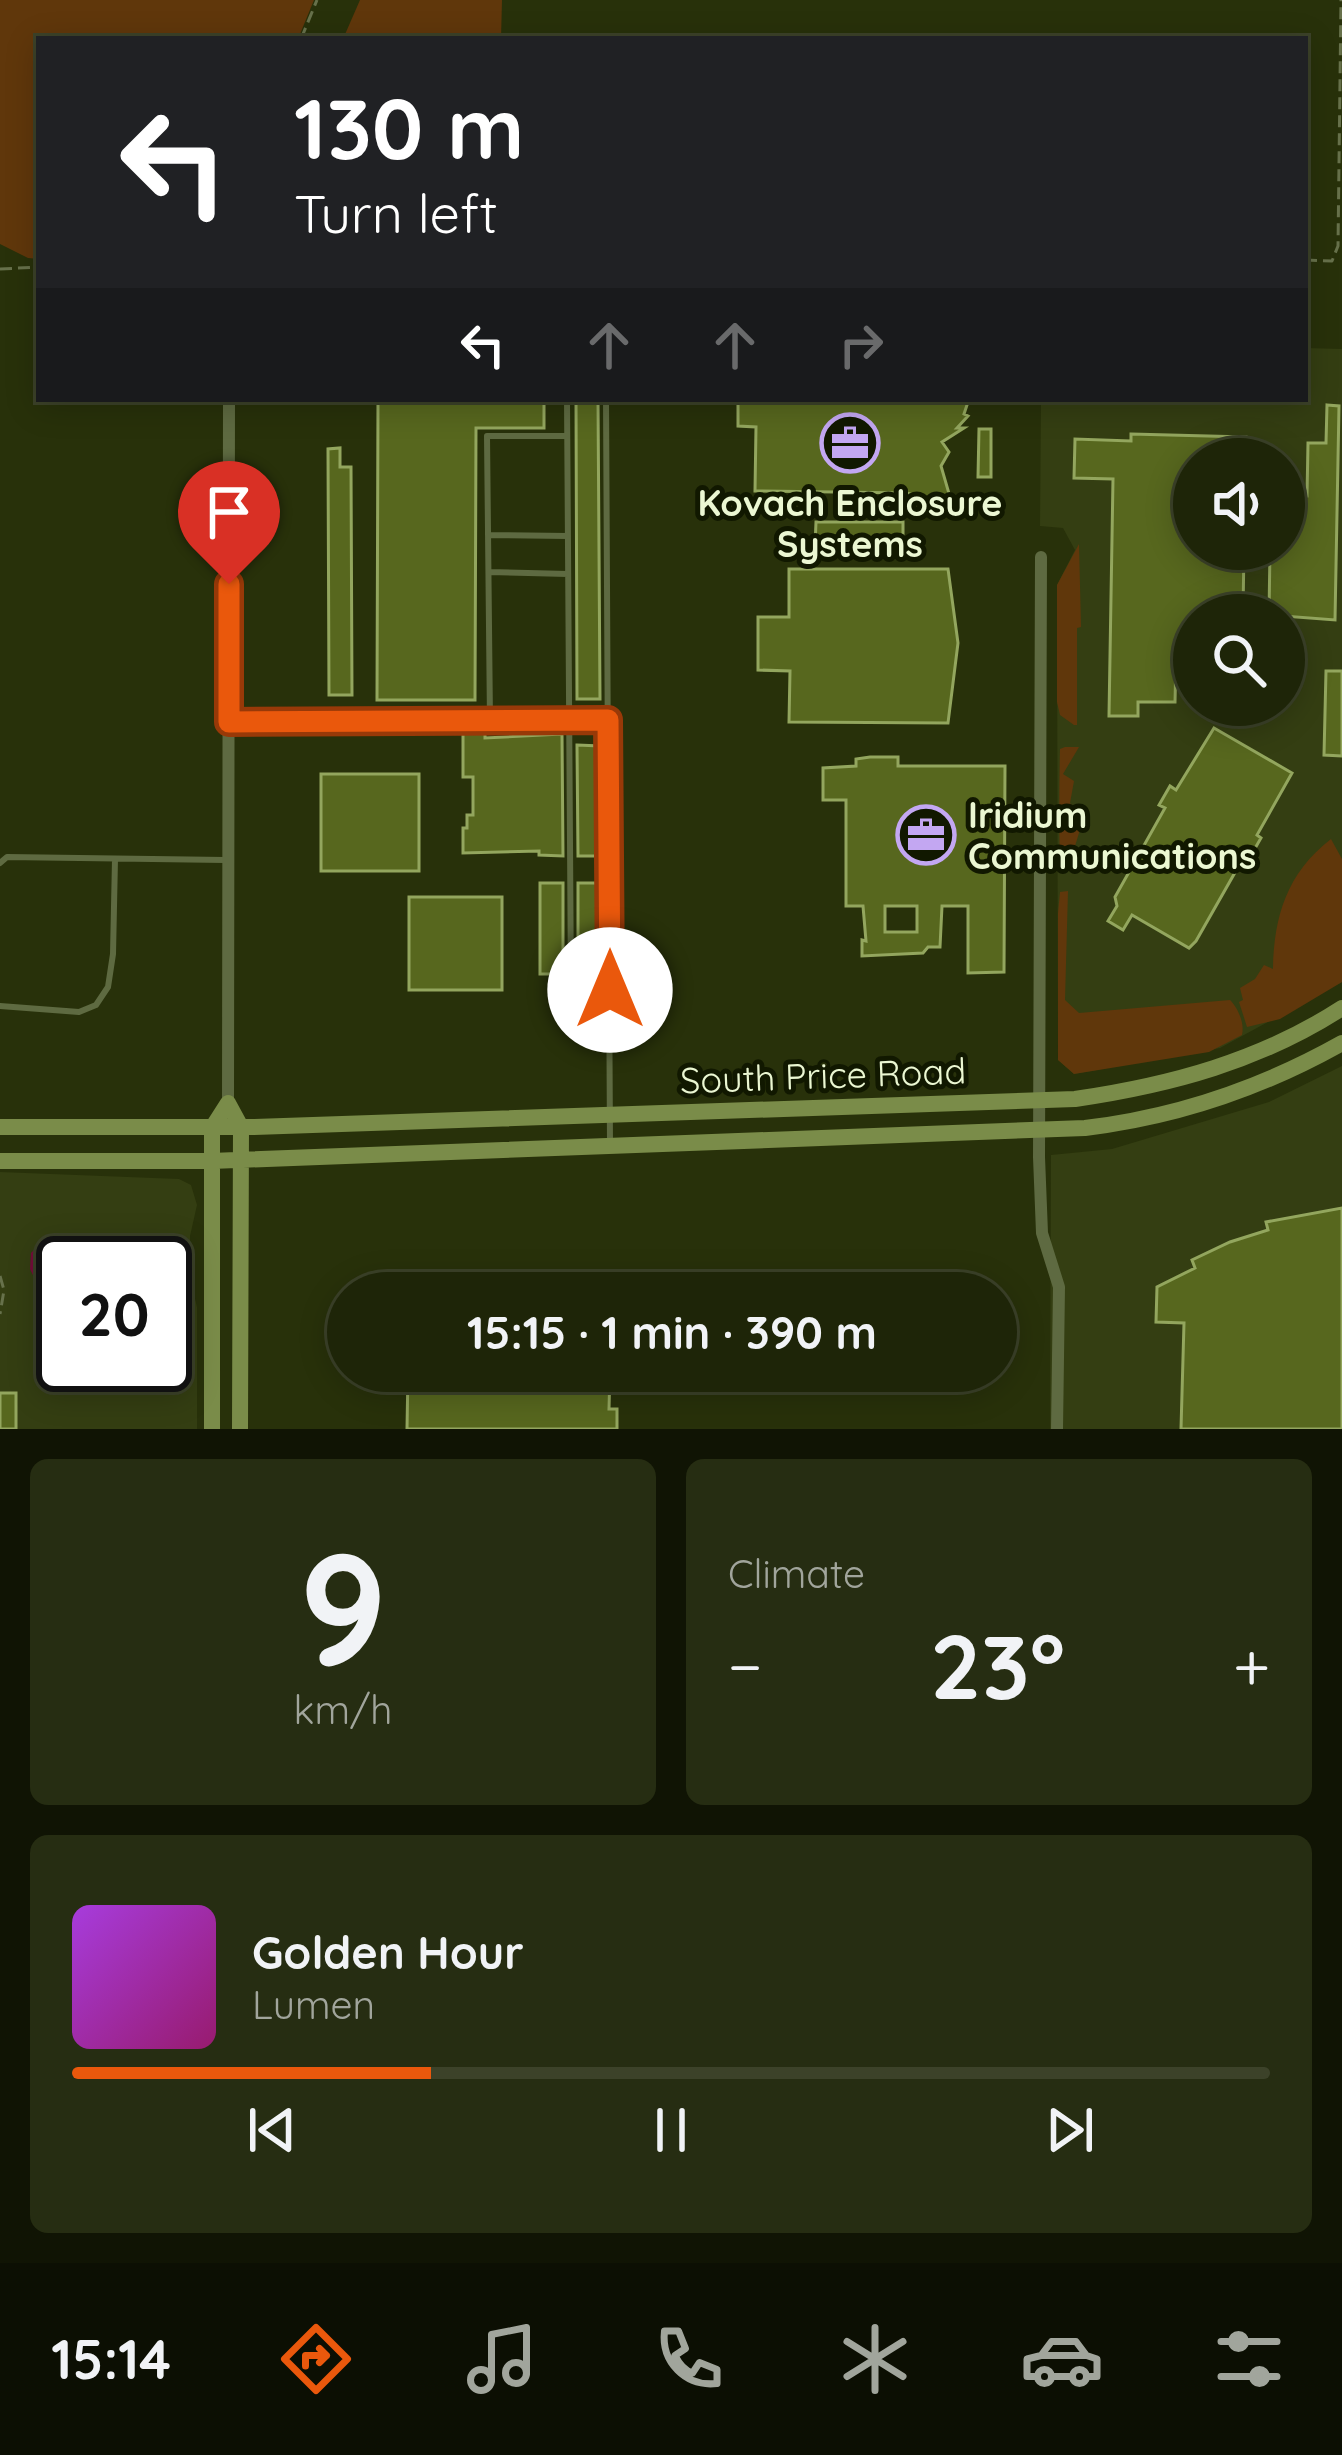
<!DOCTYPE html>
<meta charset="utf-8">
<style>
:root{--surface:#1e2508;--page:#262d12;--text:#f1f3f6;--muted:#a1a59c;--line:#3c4229;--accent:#ea580c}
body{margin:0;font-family:Quicksand,sans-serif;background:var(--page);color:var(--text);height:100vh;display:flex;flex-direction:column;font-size:45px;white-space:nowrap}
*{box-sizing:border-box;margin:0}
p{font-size:39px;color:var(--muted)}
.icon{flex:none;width:66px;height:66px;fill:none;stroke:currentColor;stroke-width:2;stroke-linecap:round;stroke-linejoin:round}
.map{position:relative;height:1429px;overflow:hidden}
.panel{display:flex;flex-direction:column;gap:30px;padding:30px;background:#101404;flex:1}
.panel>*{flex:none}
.banner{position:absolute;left:36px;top:36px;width:1272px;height:366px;border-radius:0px;box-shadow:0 6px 30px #0003,0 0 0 3px var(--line);background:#202124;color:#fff;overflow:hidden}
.tools{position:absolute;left:1173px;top:438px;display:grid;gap:24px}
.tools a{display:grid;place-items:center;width:132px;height:132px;border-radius:50%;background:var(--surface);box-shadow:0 6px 30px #0003,0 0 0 3px var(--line);font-size:60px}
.speed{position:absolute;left:36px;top:1236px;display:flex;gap:24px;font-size:60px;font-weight:700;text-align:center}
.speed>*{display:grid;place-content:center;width:156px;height:156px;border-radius:50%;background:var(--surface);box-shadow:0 6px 30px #0003,0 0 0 3px var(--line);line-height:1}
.speed .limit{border:6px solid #111;border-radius:18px;background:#fff;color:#111}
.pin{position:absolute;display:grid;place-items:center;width:102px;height:102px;color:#fff;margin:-123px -51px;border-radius:50% 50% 50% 0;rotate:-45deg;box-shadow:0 0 12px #0007}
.pin .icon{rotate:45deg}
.me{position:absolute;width:132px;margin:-66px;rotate:0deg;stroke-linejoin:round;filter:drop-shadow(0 0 9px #0008)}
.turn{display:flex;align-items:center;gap:42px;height:252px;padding:0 60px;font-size:54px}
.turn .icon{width:156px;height:156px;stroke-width:2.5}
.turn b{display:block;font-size:84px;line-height:102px}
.lanes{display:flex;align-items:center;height:114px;padding:0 60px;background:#0003;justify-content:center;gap:60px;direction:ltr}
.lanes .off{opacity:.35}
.big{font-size:90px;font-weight:700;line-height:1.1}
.panel .widget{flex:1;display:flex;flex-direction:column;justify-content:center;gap:18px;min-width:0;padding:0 42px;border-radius:18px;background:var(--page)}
.panel .dial{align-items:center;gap:0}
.dial b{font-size:156px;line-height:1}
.song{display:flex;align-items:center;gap:36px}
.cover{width:144px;height:144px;border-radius:18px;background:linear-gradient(135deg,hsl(280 70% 55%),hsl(320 70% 35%))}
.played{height:12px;border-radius:6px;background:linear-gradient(90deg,var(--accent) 30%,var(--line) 30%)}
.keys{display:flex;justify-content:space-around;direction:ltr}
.heat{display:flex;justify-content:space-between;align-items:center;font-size:66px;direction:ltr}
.panel .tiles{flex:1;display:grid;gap:30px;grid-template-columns:1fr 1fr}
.widget:last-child{grid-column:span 2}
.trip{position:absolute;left:327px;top:1272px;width:690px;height:120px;border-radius:60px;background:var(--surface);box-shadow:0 6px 30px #0003,0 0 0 3px var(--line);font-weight:700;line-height:120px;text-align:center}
.tab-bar{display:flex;height:192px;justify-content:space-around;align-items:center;background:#0c0f03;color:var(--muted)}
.tab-bar .icon{width:84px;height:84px}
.tab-bar .current{color:var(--accent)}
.tab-bar b{font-size:54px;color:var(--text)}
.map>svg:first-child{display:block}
.built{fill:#343e12;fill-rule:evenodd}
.green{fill:#60370b}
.water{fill:#740d3a}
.building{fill:#57671e;stroke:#93a65e;stroke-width:3;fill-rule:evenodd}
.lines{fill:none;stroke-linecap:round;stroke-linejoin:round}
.path{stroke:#67714b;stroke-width:3;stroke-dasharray:12 6;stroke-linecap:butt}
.lane{stroke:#5e6a41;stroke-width:6}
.street{stroke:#5e6a41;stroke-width:12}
.secondary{stroke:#7a8c49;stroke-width:16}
.route-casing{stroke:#983908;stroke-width:30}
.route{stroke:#ea580c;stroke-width:21}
.labels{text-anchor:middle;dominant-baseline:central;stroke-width:10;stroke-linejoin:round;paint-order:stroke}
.poi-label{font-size:36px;font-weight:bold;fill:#ebf7d2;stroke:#111800}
.street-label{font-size:36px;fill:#ebf7d2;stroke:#111800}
</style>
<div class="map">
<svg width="1342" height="1429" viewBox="0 0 1342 1429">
<rect width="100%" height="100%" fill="#28310a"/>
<!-- built -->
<path class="built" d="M1305,348l37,1v633l-122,66 -146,26 -16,-14 -1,-475 18,-35 -12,-22 -23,-2 1,-127h264zM1194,459h90v90h-90zM1194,615h90v90h-90z
M1342,1066v363h-292l1,-274 61,-6 157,-47z
M0,1172l179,7 12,6 6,20 -7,31v42l7,29v122h-197zM63,1263h102v102h-102z"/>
<!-- green -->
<path class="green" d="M0,0h314l-16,39h-259v220l-11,-1 -28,-14z
M360,0h142l-1,39h-158z
M1079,544l2,83 -4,1v97h-3l-14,-10 -3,-13v-117z
M1065,747h14l-16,27 11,7 -4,22 13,17 -16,52 -7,-1c-1,-41 -1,-82 0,-122z
M1331,839l11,20v123l-62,37 -33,8 -8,-25 4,-2 -3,-12 15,-9 9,-14 9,4c1,-53 14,-96 58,-130z
M1068,891l-3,109 14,13 151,-13c7,7 15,22 12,35l-33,17 -135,22 -16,-14v-147l2,-21z"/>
<!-- water -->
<path class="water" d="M73,1236l33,27h-43v74l-33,-68 1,-16 16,-16z"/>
<!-- building -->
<path class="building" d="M378,399h166v29h-68l-1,272h-98z
M576,399h22l2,300h-23z
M738,399h231l-5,15 4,2 -11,12h7l-22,14 7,10 -8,14 9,31 -7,7 -36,-11 -152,-2 1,-64 -18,-1z
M1327,405l12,1 -4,214 -66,-5 1,-66h14v-53h23l1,-53h18z
M979,429h12v48h-13z
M1131,434l115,3v22h-52v90h50l-1,63 -49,-1v47h-18l-1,44h-37v14h-29l4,-237 -39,-1 1,-39 56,2z
M340,448v19h11l1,228h-23l-1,-246z
M816,522h87v25l-88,-1z
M789,569h159l10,74 -10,80 -159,-1 1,-51 -32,-1v-53h31z
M1326,671h16v85l-18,-1z
M1214,728l78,45 -35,62 4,3 -15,26 -5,-2 -45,79 -7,7 -57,-33 -9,15 -15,-9 9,-15 -2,-9 50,-89 -6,-3 11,-19 6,4z
M463,733h22v5l77,-4 1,122 -24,-1v-4l-76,2v-25h4v-13h6v-38h-10z
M577,745l23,1v110h-22z
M870,757h28v9h107l-1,206 -36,1v-67h-26l-2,41h-12l-5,6 -61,3v-16l4,1 -3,-35h-17v-106h-23v-32l33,-2v-7zM885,906h32v26h-32z
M321,774h98v97h-98z
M540,883h23v91h-23z
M578,883h21l1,89h-22z
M409,897h93v93h-93z
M1342,1208v221h-161l3,-106 -28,-1 1,-35 38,-19 -3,-8 38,-18 38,-12 -2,-8z
M408,1371h202l-1,38h8v20h-210z
M0,1393h16v36h-16z"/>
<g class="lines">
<!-- path -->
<path class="path" d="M301,39l16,-39
M1305,260l27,1 6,-15 3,-246
M0,269l39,-2
M0,1276l4,14 -4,24"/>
<!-- lane -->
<path class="lane" d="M567,399l4,591
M606,399l4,746
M488,535l80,1
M489,572l79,2
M490,721l-3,-285h80
M229,722l379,-2
M0,863l7,-6 218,3
M0,1006l79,6 17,-7 12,-18 5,-33 2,-95"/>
<!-- street -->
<path class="street" d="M1041,557l-2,600 3,76 17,54 -2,142
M228,1103l1,-704"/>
<!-- secondary -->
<path class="secondary" d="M0,1127h254l821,-28c96,-14 185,-38 267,-91
M0,1161h211l874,-33c92,-11 177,-40 257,-85
M212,1429v-301l16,-25 13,24 -1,302"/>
</g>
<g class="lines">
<!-- route casing -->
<g class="route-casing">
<path id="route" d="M229,584v138l379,-2 2,270"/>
</g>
<!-- route -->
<use href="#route" class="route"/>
</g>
<!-- icons -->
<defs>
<g id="office-ring" transform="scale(3)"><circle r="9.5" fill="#111800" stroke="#c3a7f2" stroke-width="1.5"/><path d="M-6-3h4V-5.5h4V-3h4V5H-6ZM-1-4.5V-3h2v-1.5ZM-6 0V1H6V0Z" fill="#c3a7f2"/></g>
</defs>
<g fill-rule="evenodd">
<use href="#office-ring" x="850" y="443"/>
<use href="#office-ring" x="926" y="835"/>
</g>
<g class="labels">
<!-- poi labels -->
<g class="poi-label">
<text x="850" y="502">Kovach Enclosure<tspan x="850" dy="41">Systems</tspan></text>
<text x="968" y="814" text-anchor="start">Iridium<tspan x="968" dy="41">Communications</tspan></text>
</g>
<!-- street labels -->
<g class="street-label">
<text transform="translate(823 1075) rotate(-2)">South Price Road</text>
</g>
</g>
</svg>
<div class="tools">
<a><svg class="icon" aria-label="sound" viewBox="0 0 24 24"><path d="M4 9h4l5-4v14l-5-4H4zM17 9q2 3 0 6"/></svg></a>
<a><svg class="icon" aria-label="search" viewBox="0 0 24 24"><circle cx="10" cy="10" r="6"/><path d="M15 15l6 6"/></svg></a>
</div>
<div class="speed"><div class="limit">20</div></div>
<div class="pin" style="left:229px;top:584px;background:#d93025"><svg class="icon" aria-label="arrive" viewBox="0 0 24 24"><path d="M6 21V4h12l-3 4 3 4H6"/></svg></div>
<svg class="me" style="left:610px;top:990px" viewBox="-20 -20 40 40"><circle r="19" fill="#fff"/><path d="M0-13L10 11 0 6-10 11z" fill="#ea580c"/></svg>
<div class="trip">15:15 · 1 min · 390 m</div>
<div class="banner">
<div class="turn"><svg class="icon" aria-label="left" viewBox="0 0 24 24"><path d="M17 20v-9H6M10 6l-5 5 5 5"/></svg><div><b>130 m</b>Turn left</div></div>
<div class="lanes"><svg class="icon" aria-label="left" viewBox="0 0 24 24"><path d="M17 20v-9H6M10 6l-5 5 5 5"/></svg><svg class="icon off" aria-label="ahead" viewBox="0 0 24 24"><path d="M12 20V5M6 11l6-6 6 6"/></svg><svg class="icon off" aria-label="ahead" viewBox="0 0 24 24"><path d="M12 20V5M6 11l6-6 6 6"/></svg><svg class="icon off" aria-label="right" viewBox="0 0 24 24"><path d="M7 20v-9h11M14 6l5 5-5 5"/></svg></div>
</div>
</div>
<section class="panel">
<div class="tiles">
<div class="widget dial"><b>9</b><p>km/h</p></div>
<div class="widget"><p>Climate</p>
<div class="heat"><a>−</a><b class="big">23°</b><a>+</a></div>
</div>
<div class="widget">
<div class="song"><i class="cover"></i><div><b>Golden Hour</b><p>Lumen</p></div></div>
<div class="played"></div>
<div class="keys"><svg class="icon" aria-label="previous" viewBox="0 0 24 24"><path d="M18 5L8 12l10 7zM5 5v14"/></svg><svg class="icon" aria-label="pause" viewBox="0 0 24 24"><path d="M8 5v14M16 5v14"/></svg><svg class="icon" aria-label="next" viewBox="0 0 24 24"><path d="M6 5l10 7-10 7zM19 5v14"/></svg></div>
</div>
</div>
</section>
<nav class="tab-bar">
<b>15:14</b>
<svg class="icon current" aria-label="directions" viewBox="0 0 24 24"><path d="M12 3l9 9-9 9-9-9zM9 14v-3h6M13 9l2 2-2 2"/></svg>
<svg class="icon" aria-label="music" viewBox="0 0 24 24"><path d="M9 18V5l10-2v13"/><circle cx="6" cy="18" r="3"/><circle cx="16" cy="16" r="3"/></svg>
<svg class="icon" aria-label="phone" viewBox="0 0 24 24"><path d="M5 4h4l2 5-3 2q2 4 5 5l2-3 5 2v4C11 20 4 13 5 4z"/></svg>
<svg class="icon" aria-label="climate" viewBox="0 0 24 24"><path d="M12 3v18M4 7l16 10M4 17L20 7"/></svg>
<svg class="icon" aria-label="car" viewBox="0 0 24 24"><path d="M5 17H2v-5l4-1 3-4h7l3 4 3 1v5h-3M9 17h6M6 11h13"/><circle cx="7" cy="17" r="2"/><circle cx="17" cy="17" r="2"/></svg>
<svg class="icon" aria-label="filters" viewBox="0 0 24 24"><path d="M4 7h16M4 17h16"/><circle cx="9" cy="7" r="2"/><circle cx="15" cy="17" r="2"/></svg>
</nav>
